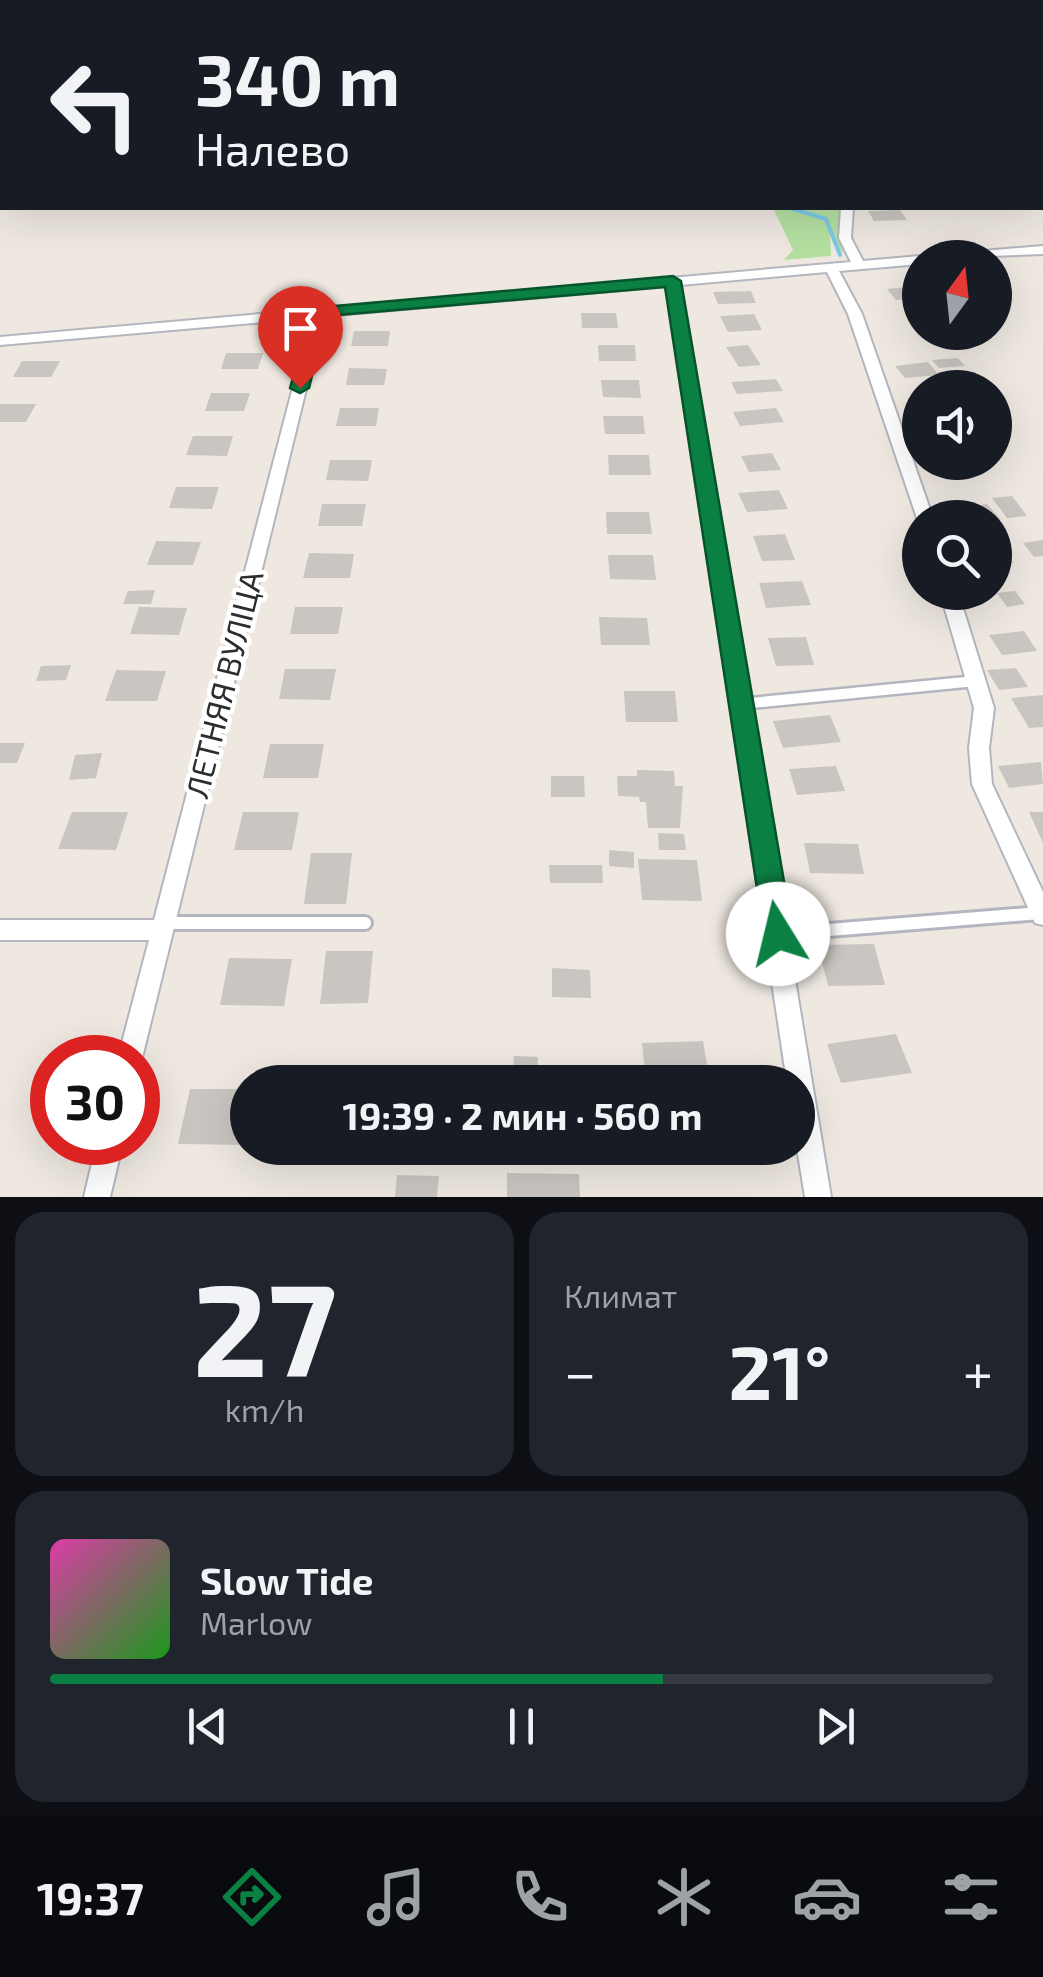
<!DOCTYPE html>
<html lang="ru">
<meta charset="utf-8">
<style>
:root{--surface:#171b24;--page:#20242c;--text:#f1f3f6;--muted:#9ea1a6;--line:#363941;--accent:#0b8043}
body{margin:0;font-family:"Exo 2",sans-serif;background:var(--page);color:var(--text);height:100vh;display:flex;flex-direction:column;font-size:38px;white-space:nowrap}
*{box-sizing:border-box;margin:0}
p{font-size:32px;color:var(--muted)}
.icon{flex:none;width:55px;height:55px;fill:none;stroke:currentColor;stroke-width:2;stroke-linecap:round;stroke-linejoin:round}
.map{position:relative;height:1197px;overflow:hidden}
.details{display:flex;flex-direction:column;gap:15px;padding:15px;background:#0d0f14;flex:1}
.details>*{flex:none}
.guide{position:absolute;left:0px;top:0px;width:1045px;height:210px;box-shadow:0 10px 40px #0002;background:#171b24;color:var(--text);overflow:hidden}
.needle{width:65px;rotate:15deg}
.controls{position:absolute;left:902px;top:240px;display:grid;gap:20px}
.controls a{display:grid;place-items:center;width:110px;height:110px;border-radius:50%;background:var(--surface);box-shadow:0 10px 40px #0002;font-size:50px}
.speed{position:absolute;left:30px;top:1035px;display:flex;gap:20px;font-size:50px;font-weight:700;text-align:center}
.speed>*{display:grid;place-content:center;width:130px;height:130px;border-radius:50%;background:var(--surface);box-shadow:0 10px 40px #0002;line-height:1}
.speed .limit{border:15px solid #d22;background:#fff;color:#111}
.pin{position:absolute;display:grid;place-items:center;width:85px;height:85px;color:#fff;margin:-102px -42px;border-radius:50% 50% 50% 0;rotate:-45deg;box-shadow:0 0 10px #0007}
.pin .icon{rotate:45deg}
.me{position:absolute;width:110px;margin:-55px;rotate:351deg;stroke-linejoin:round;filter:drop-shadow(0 0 8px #0008)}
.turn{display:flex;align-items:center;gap:35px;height:210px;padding:0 30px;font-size:45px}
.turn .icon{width:130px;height:130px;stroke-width:2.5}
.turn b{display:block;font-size:70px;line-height:85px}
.big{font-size:75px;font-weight:700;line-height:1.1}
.details .widget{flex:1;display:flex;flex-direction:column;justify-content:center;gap:15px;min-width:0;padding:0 35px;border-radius:30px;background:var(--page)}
.details .dial{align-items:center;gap:0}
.dial b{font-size:130px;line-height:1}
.song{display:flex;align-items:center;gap:30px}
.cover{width:120px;height:120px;border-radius:15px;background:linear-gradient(135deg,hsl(320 70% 55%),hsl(120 70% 35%))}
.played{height:10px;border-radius:5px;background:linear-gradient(90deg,var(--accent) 65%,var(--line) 65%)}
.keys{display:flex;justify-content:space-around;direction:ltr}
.heat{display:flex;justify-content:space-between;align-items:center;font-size:55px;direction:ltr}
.details .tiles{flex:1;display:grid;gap:15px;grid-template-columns:1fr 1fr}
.widget:last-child{grid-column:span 2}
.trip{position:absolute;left:230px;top:1065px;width:585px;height:100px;border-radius:50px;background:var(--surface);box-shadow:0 10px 40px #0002;font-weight:700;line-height:100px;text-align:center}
.dock{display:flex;height:160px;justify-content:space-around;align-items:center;background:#090b0e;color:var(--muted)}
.dock .icon{width:70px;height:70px}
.dock .active{color:var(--accent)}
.dock b{font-size:45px;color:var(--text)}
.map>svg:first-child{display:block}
.green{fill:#b5e0a1}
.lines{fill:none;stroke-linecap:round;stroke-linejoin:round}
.stream{stroke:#7bc9e8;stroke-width:4}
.building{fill:#c9c5c0}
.lane-far1-casing{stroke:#b4b6bf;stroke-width:15}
.lane-casing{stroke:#b4b6bf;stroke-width:18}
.street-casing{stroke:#b4b6bf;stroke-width:4}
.lane-far1{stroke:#fff;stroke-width:10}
.lane{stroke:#fff;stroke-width:12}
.street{fill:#fff;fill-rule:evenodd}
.route{fill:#0b8043;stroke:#07532c;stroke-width:2.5}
.labels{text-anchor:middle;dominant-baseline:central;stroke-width:9;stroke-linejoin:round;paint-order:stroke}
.street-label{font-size:32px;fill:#2d2d2d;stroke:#fff}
</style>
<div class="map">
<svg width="1043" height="1197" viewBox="0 0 1043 1197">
<rect width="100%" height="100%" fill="#eee8e1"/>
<!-- green -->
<path class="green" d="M765,208h74l4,46 -13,-20 1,22 -47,4 9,-10 -19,-40z"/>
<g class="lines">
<!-- stream -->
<path class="stream" d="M790,208l36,11 14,36"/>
</g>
<!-- building -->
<path class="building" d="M900,210l7,10 -33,1 -6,-10z
M919,286l1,12 -24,2 -9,-11z
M751,291l5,12 -38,1 -5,-12z
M581,313h35l2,15h-36z
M754,314l8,16 -34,2 -8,-16z
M354,331h36l-2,15h-37z
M598,345h37l1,16h-37z
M748,345l13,20 -22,2 -13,-20z
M226,353h37l-5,16h-37z
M958,358l7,8 -26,2 -7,-8z
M22,361h38l-9,16h-38z
M928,362l11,13 -34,3 -10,-12z
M349,368l38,1 -3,16h-38z
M776,379l7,12 -46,3 -6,-12z
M601,380h38l2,18 -38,-1z
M211,393h39l-6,18h-39z
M0,404h36l-10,18h-26z
M340,408h39l-3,18h-40z
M776,408l8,14 -44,4 -7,-14z
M603,416h40l2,18h-40z
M193,436h40l-6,20 -41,-1z
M772,453l9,17 -32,2 -8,-16z
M608,455h41l2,20h-42z
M330,460h42l-4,21 -42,-1z
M176,487h43l-7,22 -43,-1z
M779,490l9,19 -41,3 -9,-19z
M1012,496l15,20 -20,2 -15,-20z
M322,504h44l-4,22h-44z
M987,504l14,16 -51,-2 -5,-7z
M606,512h43l3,22h-45z
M785,534l10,26 -33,1 -9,-25z
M1043,540v16l-9,1 -11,-14z
M156,541l45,1 -8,23h-46z
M1001,544l12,19 -18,2v-20z
M309,553l45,1 -4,24h-47z
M608,555h45l3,25 -46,-1z
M802,581l9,24 -45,3 -7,-25z
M155,590l-4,14h-28l5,-13z
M1015,591l10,13 -18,3 -10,-14z
M139,607l48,1 -8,27 -49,-1z
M295,607h48l-5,27h-48z
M599,617l48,1 3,27h-49z
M1024,631l13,20 -35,4 -13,-20z
M806,637l8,28 -38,1 -8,-28z
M71,665l-5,15 -30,1 5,-15z
M1016,668l12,19 -29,3 -12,-20z
M285,669h51l-6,31 -51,-1z
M116,670l50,1 -9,30h-52z
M624,691h51l3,31h-52z
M1043,695v32l-14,1 -18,-30z
M830,715l11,27 -58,6 -10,-27z
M0,743h25l-8,20h-17z
M270,744h54l-6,34h-55z
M102,753l-6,25 -27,2 6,-25z
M1041,762l2,22 -34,4 -11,-22z
M836,766l9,25 -48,4 -8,-26z
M637,770l37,1 1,15h8l-3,42h-32l-2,-26h-6l-1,-5 -21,-1 -1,-20h20z
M551,776h33l1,21h-34z
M72,812h56l-12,38 -58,-1z
M243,812h56l-7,38h-58z
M1029,812h14v31z
M658,833l26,1 2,16h-27z
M804,843l54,1 6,30 -54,-1z
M609,850l25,2v16l-25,-2z
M311,853h41l-6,51h-42z
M638,859l59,1 5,41 -60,-1z
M549,865h53l1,18h-53z
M874,944l11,41 -57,1 -10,-41z
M326,951h47l-5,52 -48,1z
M229,958l63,1 -8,47 -64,-1z
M552,968l38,2 1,28 -39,-1z
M896,1034l16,39 -71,10 -14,-39z
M703,1041l7,41h-64l-4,-39z
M514,1056l24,1 -1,25h-25z
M190,1089h58v56l-70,-1z
M707,1148h30l1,7h-30z
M507,1173l72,1 1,23h-73z
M397,1175l42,1 -2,21h-42z"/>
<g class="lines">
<!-- lane-far1 casing -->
<g class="lane-far1-casing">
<path id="lane-far1" d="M740,704l236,-23"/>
</g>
<!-- lane casing -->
<g class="lane-casing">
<path id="lane" d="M165,923h200
M779,934l261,-21"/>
</g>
<!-- street casing -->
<g class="street-casing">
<path id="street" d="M778,0h8l1,2h-8z
M897,0h50l-4,2h-48z
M978,0h9l1,2h-8z
M1042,94h1v7h-1z
M841,208h12l-2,30 12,23 57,-5 4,2h-4v6l-81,7 23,43 71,204h-13v4l-3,-4 -69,-204 -21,-42 -147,13 151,912h-26l-8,-49 1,-66h-11l-120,-796 -343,30 -182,742 -4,9v-9h-20l31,-118h-149v-20h154l157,-602 -311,27v-8l851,-75 -12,-24z
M1043,246v8l-102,4 6,-4z
M940,592h18l36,116 -5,40 3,36 51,108v33l-8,-2 -63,-139 -3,-36 5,-40z
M97,1142h26l-13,55h-26z"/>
</g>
<!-- lane-far1 -->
<use href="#lane-far1" class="lane-far1"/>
<!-- lane -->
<use href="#lane" class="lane"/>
<!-- street -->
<use href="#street" class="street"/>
</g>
<!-- route -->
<path class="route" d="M673,276l8,5 112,653 -4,8 -11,4 -10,-4 -4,-8 -99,-647 -338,29 -18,72 -9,5 -10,-5 23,-80z"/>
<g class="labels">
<!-- street labels -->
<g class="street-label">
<text transform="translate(223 684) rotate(-76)">ЛЕТНЯЯ ВУЛІЦА</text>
</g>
</g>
</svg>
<div class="controls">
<a><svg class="needle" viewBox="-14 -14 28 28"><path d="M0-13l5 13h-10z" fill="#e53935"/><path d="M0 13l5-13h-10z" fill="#9ea1a6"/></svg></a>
<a><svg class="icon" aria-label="sound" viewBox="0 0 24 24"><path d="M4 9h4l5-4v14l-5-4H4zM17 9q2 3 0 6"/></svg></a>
<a><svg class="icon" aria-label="search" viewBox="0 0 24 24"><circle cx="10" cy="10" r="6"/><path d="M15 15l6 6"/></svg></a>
</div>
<div class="speed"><div class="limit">30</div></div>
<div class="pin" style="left:300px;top:388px;background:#d93025"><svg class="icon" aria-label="arrive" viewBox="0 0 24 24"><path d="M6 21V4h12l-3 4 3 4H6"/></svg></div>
<svg class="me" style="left:778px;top:934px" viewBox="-20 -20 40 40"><circle r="19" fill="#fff"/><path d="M0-13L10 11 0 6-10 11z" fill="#0b8043"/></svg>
<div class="trip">19:39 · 2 мин · 560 m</div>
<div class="guide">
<div class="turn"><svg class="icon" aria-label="left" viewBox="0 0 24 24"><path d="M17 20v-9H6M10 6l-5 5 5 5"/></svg><div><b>340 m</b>Налево</div></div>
</div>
</div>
<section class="details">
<div class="tiles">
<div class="widget dial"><b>27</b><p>km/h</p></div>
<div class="widget"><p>Климат</p>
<div class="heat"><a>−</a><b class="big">21°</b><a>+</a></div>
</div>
<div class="widget">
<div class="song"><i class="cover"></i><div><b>Slow Tide</b><p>Marlow</p></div></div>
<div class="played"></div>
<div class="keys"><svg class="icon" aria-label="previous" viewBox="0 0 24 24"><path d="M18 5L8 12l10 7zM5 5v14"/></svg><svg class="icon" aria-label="pause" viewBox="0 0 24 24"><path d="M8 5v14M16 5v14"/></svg><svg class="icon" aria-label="next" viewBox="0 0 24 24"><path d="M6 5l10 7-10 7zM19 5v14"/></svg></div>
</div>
</div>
</section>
<nav class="dock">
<b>19:37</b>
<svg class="icon active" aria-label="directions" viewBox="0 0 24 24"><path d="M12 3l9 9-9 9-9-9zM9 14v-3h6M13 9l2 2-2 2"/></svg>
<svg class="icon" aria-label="music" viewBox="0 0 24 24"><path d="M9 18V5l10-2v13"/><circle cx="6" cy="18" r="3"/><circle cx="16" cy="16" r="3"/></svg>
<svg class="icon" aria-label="phone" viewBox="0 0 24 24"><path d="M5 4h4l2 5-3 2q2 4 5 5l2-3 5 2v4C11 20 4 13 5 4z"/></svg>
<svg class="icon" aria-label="climate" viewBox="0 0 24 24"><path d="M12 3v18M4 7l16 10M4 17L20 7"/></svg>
<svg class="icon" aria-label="car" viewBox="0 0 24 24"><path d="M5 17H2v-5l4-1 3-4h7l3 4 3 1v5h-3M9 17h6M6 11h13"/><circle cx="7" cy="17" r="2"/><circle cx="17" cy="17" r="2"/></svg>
<svg class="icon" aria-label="filters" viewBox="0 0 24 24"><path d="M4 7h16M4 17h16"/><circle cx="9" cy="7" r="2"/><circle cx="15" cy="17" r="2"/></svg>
</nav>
